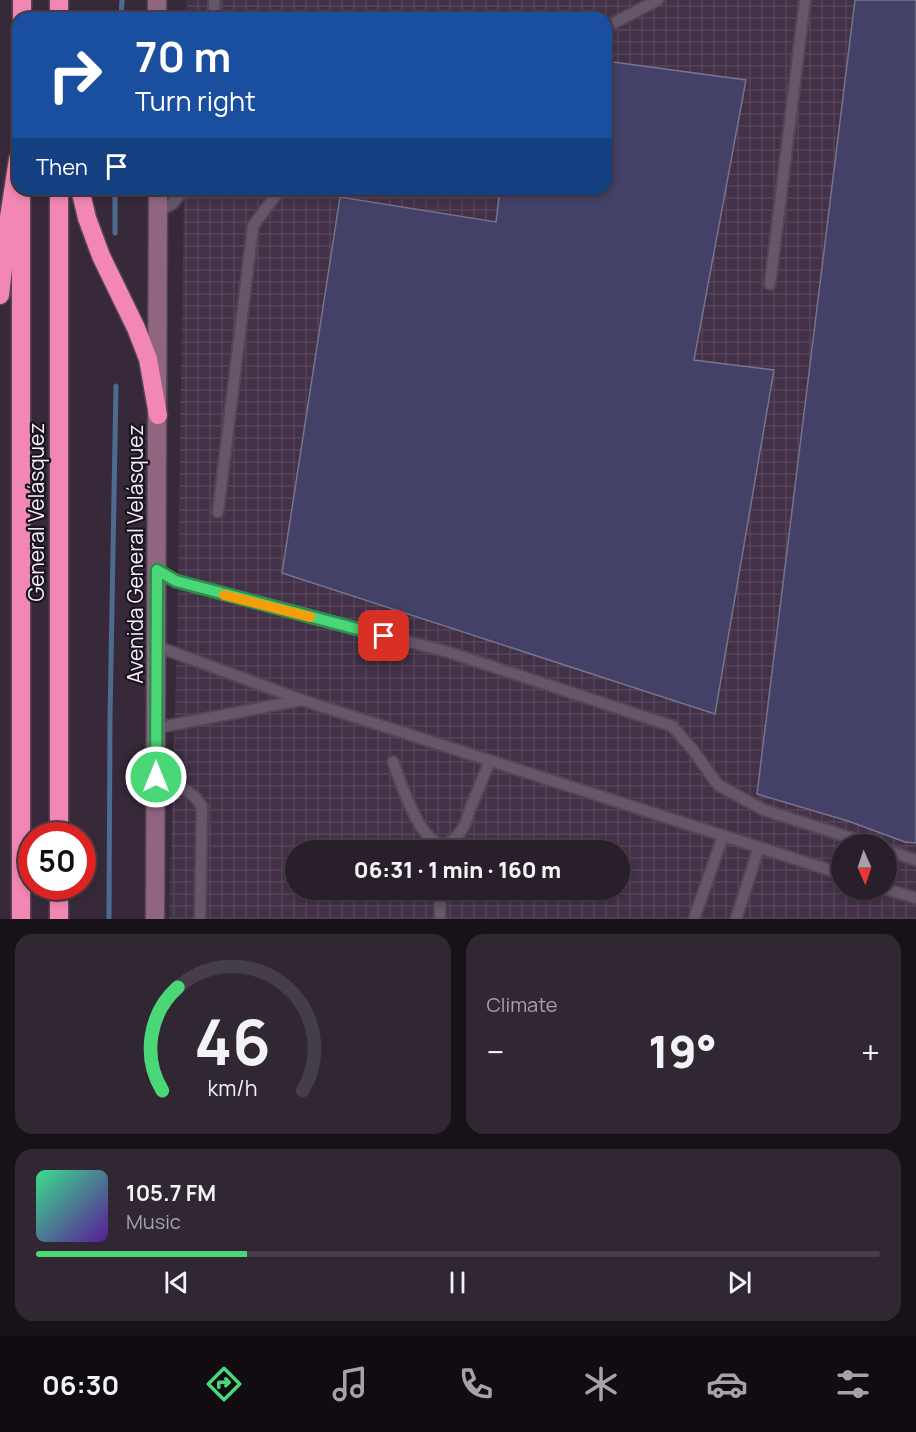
<!DOCTYPE html>
<meta charset="utf-8">
<style>
:root{--surface:#291f2b;--page:#312733;--text:#f1f3f6;--muted:#a5a2a9;--line:#453d47;--accent:#4ad778}
body{margin:0;font-family:Manrope,sans-serif;background:var(--page);color:var(--text);height:100vh;display:flex;flex-direction:column;font-size:22px;white-space:nowrap}
*{box-sizing:border-box;margin:0}
p{font-size:20px;color:var(--muted)}
.icon{flex:none;width:33px;height:33px;fill:none;stroke:currentColor;stroke-width:2;stroke-linecap:round;stroke-linejoin:round}
.map{position:relative;height:919px;overflow:hidden}
.drawer{display:flex;flex-direction:column;gap:15px;padding:15px;background:#171118;flex:1}
.drawer>*{flex:none}
.banner{position:absolute;left:12px;top:12px;width:600px;height:183px;border-radius:18px;box-shadow:0 3px 9px #0003,0 0 0 2px var(--line);background:#1a4fa0;color:#fff;overflow:hidden}
.needle{width:39px;rotate:177deg}
.buttons{position:absolute;left:831px;top:834px;display:grid;gap:12px}
.buttons a{display:grid;place-items:center;width:66px;height:66px;border-radius:50%;background:var(--surface);box-shadow:0 3px 9px #0003,0 0 0 2px var(--line);font-size:30px}
.speed{position:absolute;left:18px;top:822px;display:flex;gap:12px;font-size:30px;font-weight:700;text-align:center}
.speed>*{display:grid;place-content:center;width:78px;height:78px;border-radius:50%;background:var(--surface);box-shadow:0 3px 9px #0003,0 0 0 2px var(--line);line-height:1}
.speed .limit{border:9px solid #d22;background:#fff;color:#111}
.pin{position:absolute;display:grid;place-items:center;width:51px;height:51px;color:#fff;margin:-26px;border-radius:12px;box-shadow:0 3px 9px #0006}
.me{position:absolute;width:66px;margin:-33px;rotate:0deg;stroke-linejoin:round;filter:drop-shadow(0 0 4px #0008)}
.turn{display:flex;align-items:center;gap:21px;height:126px;padding:0 24px;font-size:27px}
.turn .icon{width:78px;height:78px;stroke-width:2.5}
.turn b{display:block;font-size:42px;line-height:51px}
.then{display:flex;align-items:center;height:57px;padding:0 24px;background:#0003;gap:12px;font-size:22px}
.big{font-size:45px;font-weight:800;line-height:1.1}
.drawer .widget{flex:1;display:flex;flex-direction:column;justify-content:center;gap:9px;min-width:0;padding:0 21px;border-radius:18px;background:var(--page)}
.drawer .dial{align-items:center;gap:0}
.dial svg{height:156px;overflow:visible;fill:none;stroke:var(--line);stroke-width:7;stroke-linecap:round;text-anchor:middle}
.dial text{fill:var(--text);stroke:none}
.song{display:flex;align-items:center;gap:18px}
.cover{width:72px;height:72px;border-radius:9px;background:linear-gradient(135deg,hsl(150 70% 55%),hsl(270 70% 35%))}
.played{height:6px;border-radius:3px;background:linear-gradient(90deg,var(--accent) 25%,var(--line) 25%)}
.keys{display:flex;justify-content:space-around;direction:ltr}
.heat{display:flex;justify-content:space-between;align-items:center;font-size:33px;direction:ltr}
.drawer .tiles{flex:1;display:grid;gap:15px;grid-template-columns:1fr 1fr}
.widget:last-child{grid-column:span 2}
.trip{position:absolute;left:285px;top:840px;width:345px;height:60px;border-radius:30px;background:var(--surface);box-shadow:0 3px 9px #0003,0 0 0 2px var(--line);font-weight:800;line-height:60px;text-align:center}
.menu{display:flex;height:96px;justify-content:space-around;align-items:center;background:#100c11;color:var(--muted)}
.menu .icon{width:42px;height:42px}
.menu .selected{color:var(--accent)}
.menu b{font-size:27px;color:var(--text)}
.map>svg:first-child{display:block}
.industrial{fill:url(#industrial-grid);fill-rule:evenodd}
.lines{fill:none;stroke-linecap:round;stroke-linejoin:round}
.stream{stroke:#4d6b8e;stroke-width:5}
.building{fill:#444168;stroke:#75748b;stroke-width:1.5}
.lane-casing{stroke:#524654;stroke-width:14}
.secondary-casing{stroke:#524654;stroke-width:21}
.highway-casing{stroke:#524654;stroke-width:21}
.lane{stroke:#665669;stroke-width:10}
.secondary{stroke:#90657f;stroke-width:18}
.highway{stroke:#f287b3;stroke-width:18}
.route-casing{stroke:#308c4e;stroke-width:15}
.route{stroke:#4ad778;stroke-width:10}
.slow{stroke:#f59e0b;stroke-width:10}
.labels{text-anchor:middle;dominant-baseline:central;stroke-width:4.5;stroke-linejoin:round;paint-order:stroke}
.street-label{font-size:21px;fill:#f8effa;stroke:#1a141c}
</style>
<div class="map">
<svg width="916" height="919" viewBox="0 0 916 919">
<defs>
<pattern id="industrial-grid" width="8" height="8" patternUnits="userSpaceOnUse" patternTransform="scale(1.5)"><rect width="8" height="8" fill="#433147"/><path d="M0 4h8M4 0v8" fill="none" stroke="#564559"/></pattern>
</defs>
<rect width="100%" height="100%" fill="#372939"/>
<!-- industrial -->
<path class="industrial" d="M187,0h729v919h-747l8,-277 7,-453h422v-171h-420zM842,844h44v46h-44zM296,850h324v40h-324z"/>
<g class="lines">
<!-- stream -->
<path class="stream" d="M121,18l1,-18
M115,189v44
M109,919l1,-202 6,-331"/>
</g>
<!-- building -->
<path class="building" d="M855,0h61v843l-11,-1 -57,-21 -91,-27z
M606,61l140,19 -52,280 80,10 -59,344 -433,-141 58,-376 156,25 4,-33h106z"/>
<g class="lines">
<!-- lane casing -->
<g class="lane-casing">
<path id="lane" d="M214,18v-18
M606,27l52,-27
M158,211l14,-7 12,-15
M770,284l35,-284
M218,512l35,-286 25,-34 7,-3
M157,570l19,11 272,71 224,74 21,24 25,35 46,25 106,34
M156,646l146,54 540,174
M156,728l146,-28
M393,762c8,19 36,117 68,69 5,-6 7,-15 9,-22 7,-16 13,-32 20,-48
M156,777c18,8 37,12 46,30l-2,112
M886,850l30,10
M886,889l30,9
M440,919v-29
M694,919l29,-83
M736,919l23,-72"/>
</g>
<!-- secondary casing -->
<g class="secondary-casing">
<path id="secondary" d="M157,0v18
M155,919l3,-730"/>
</g>
<!-- highway casing -->
<g class="highway-casing">
<path id="highway" d="M22,18v-18
M59,18v-18
M21,189v730
M80,189l7,29 14,38 35,72 12,31 10,56
M0,295l8,-71 10,-65
M59,836v-647
M59,919v-33"/>
</g>
<!-- lane -->
<use href="#lane" class="lane"/>
<!-- secondary -->
<use href="#secondary" class="secondary"/>
<!-- highway -->
<use href="#highway" class="highway"/>
</g>
<g class="lines">
<!-- route casing -->
<g class="route-casing">
<path id="route" d="M156,777l1,-207 19,11 208,55"/>
</g>
<!-- route -->
<use href="#route" class="route"/>
<!-- slow -->
<path class="slow" d="M224,595l86,22"/>
</g>
<g class="labels">
<!-- street labels -->
<g class="street-label">
<text transform="translate(36 512) rotate(-90)">General Velásquez</text>
<text transform="translate(135 554) rotate(-90)">Avenida General Velásquez</text>
</g>
</g>
</svg>
<div class="buttons">
<a><svg class="needle" viewBox="-14 -14 28 28"><path d="M0-13l5 13h-10z" fill="#e53935"/><path d="M0 13l5-13h-10z" fill="#a5a2a9"/></svg></a>
</div>
<div class="speed"><div class="limit">50</div></div>
<div class="pin" style="left:384px;top:636px;background:#d93025"><svg class="icon" aria-label="arrive" viewBox="0 0 24 24"><path d="M6 21V4h12l-3 4 3 4H6"/></svg></div>
<svg class="me" style="left:156px;top:777px" viewBox="-20 -20 40 40"><circle r="17" fill="#4ad778" stroke="#fff" stroke-width="3"/><path d="M0-11L8 9 0 5-8 9z" fill="#fff"/></svg>
<div class="trip">06:31 · 1 min · 160 m</div>
<div class="banner">
<div class="turn"><svg class="icon" aria-label="right" viewBox="0 0 24 24"><path d="M7 20v-9h11M14 6l5 5-5 5"/></svg><div><b>70 m</b>Turn right</div></div>
<div class="then">Then<svg class="icon" aria-label="arrive" viewBox="0 0 24 24"><path d="M6 21V4h12l-3 4 3 4H6"/></svg></div>
</div>
</div>
<section class="drawer">
<div class="tiles">
<div class="widget dial"><svg viewBox="0 0 100 80">
<path d="M14 69A42 42 0 1 1 86 69"/>
<path d="M14 69A42 42 0 0 1 22 16" stroke="#4ad778"/>
<text x="50" y="56" font-size="32" font-weight="700">46</text>
<text x="50" y="72" font-size="11">km/h</text>
</svg></div>
<div class="widget"><p>Climate</p>
<div class="heat"><a>−</a><b class="big">19°</b><a>+</a></div>
</div>
<div class="widget">
<div class="song"><i class="cover"></i><div><b>105.7 FM</b><p>Music</p></div></div>
<div class="played"></div>
<div class="keys"><svg class="icon" aria-label="previous" viewBox="0 0 24 24"><path d="M18 5L8 12l10 7zM5 5v14"/></svg><svg class="icon" aria-label="pause" viewBox="0 0 24 24"><path d="M8 5v14M16 5v14"/></svg><svg class="icon" aria-label="next" viewBox="0 0 24 24"><path d="M6 5l10 7-10 7zM19 5v14"/></svg></div>
</div>
</div>
</section>
<nav class="menu">
<b>06:30</b>
<svg class="icon selected" aria-label="directions" viewBox="0 0 24 24"><path d="M12 3l9 9-9 9-9-9zM9 14v-3h6M13 9l2 2-2 2"/></svg>
<svg class="icon" aria-label="music" viewBox="0 0 24 24"><path d="M9 18V5l10-2v13"/><circle cx="6" cy="18" r="3"/><circle cx="16" cy="16" r="3"/></svg>
<svg class="icon" aria-label="phone" viewBox="0 0 24 24"><path d="M5 4h4l2 5-3 2q2 4 5 5l2-3 5 2v4C11 20 4 13 5 4z"/></svg>
<svg class="icon" aria-label="climate" viewBox="0 0 24 24"><path d="M12 3v18M4 7l16 10M4 17L20 7"/></svg>
<svg class="icon" aria-label="car" viewBox="0 0 24 24"><path d="M5 17H2v-5l4-1 3-4h7l3 4 3 1v5h-3M9 17h6M6 11h13"/><circle cx="7" cy="17" r="2"/><circle cx="17" cy="17" r="2"/></svg>
<svg class="icon" aria-label="filters" viewBox="0 0 24 24"><path d="M4 7h16M4 17h16"/><circle cx="9" cy="7" r="2"/><circle cx="15" cy="17" r="2"/></svg>
</nav>
